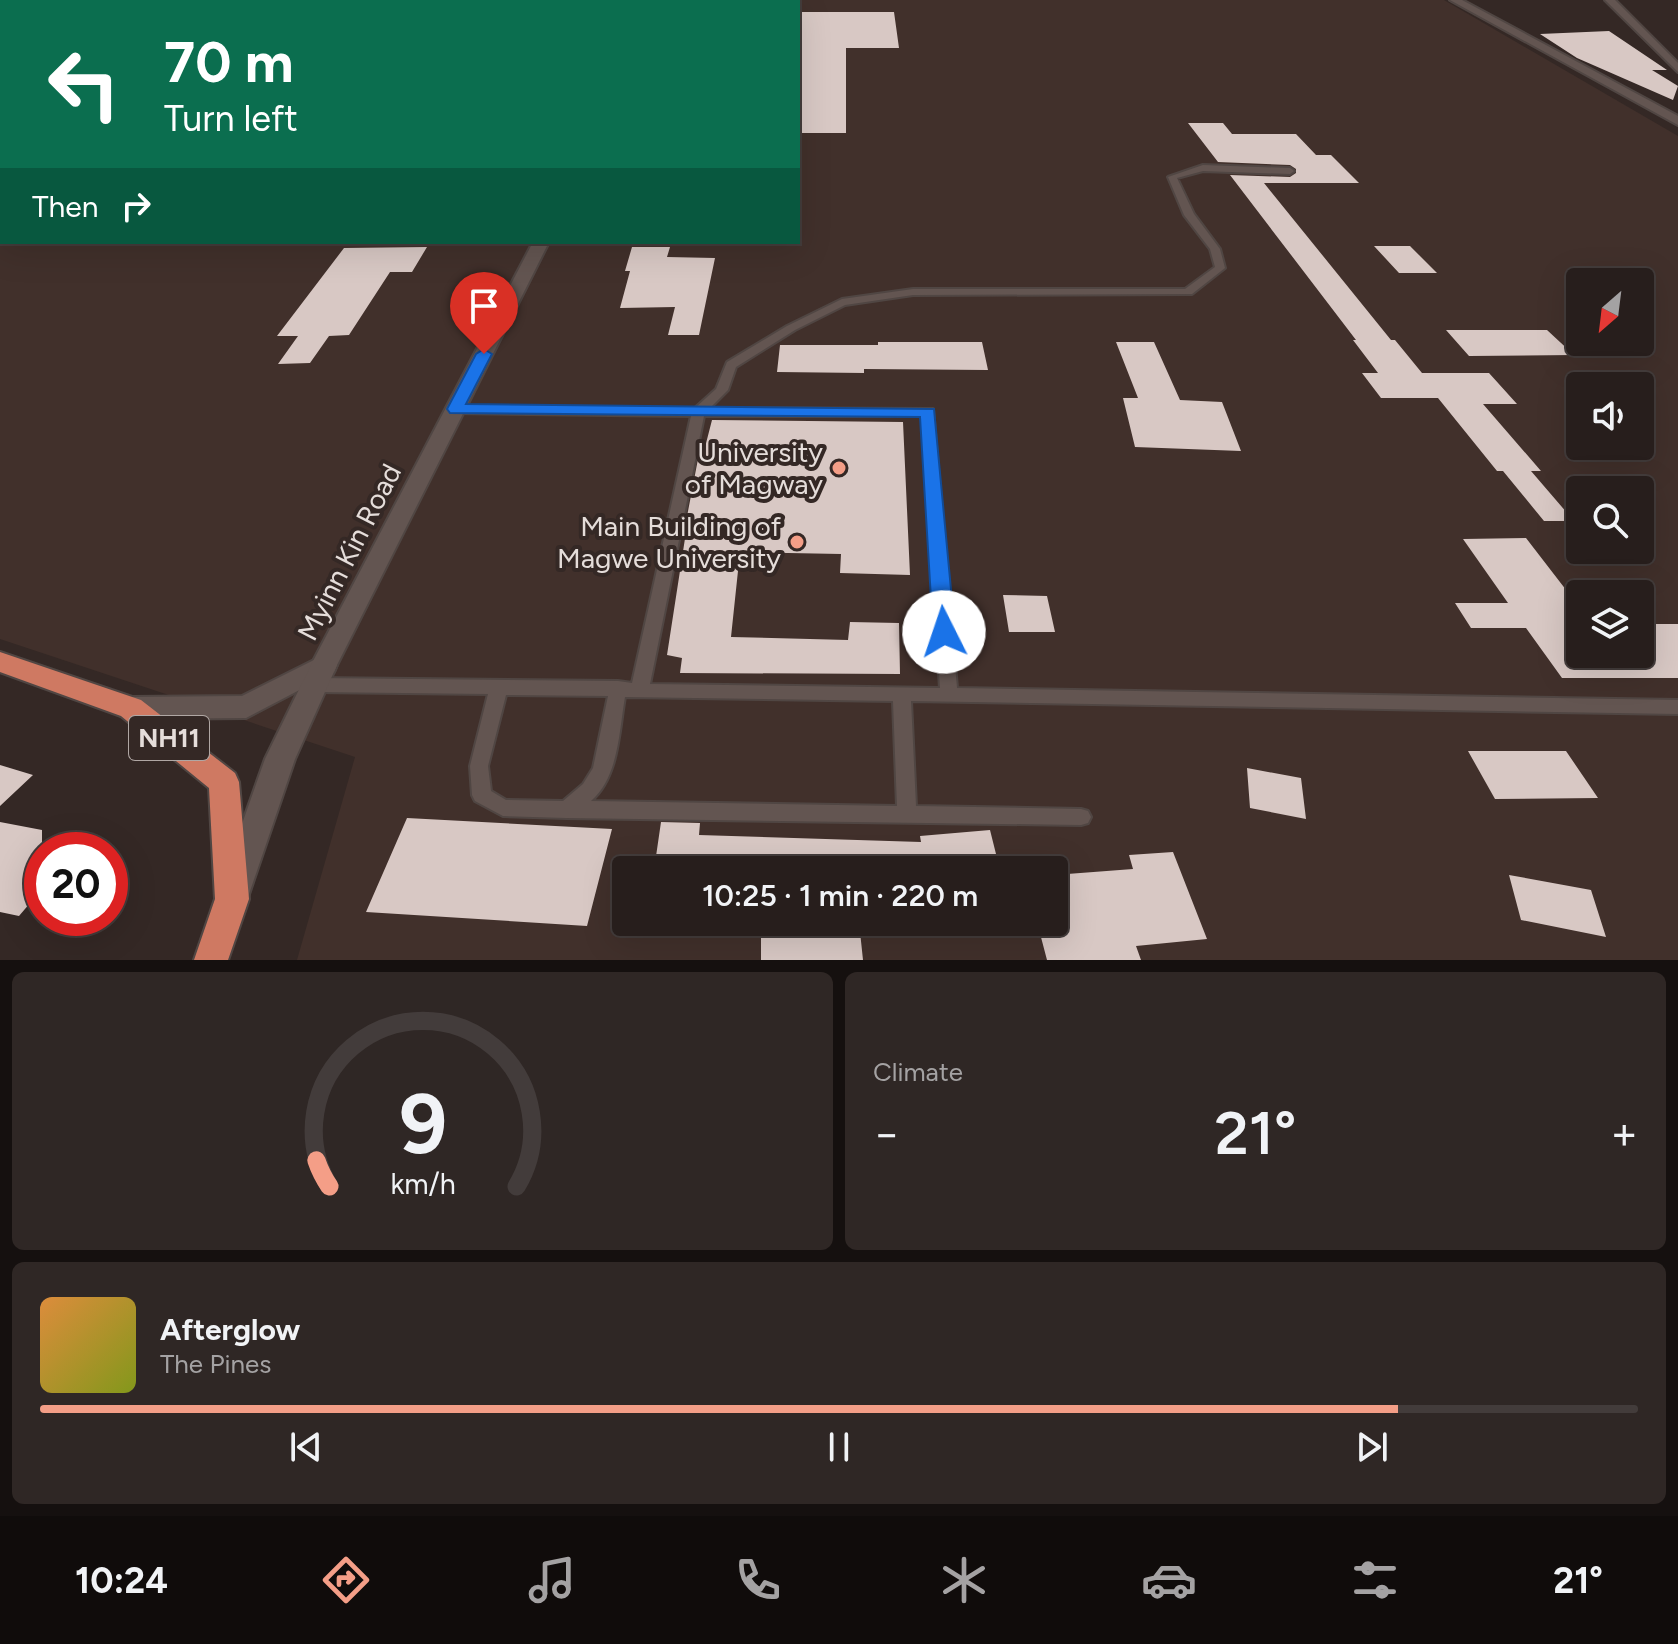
<!DOCTYPE html>
<meta charset="utf-8">
<style>
:root{--surface:#271e1c;--page:#2f2725;--text:#f1f3f6;--muted:#a4a2a3;--line:#433c3b;--accent:#f49e87}
body{margin:0;font-family:Figtree,sans-serif;background:var(--page);color:var(--text);height:100vh;display:flex;flex-direction:column;font-size:30px;white-space:nowrap}
*{box-sizing:border-box;margin:0}
p{font-size:26px;color:var(--muted)}
.icon{flex:none;width:44px;height:44px;fill:none;stroke:currentColor;stroke-width:2;stroke-linecap:round;stroke-linejoin:round}
.map{position:relative;height:960px;overflow:hidden}
.sheet{display:flex;flex-direction:column;gap:12px;padding:12px;background:#15100f;flex:1}
.sheet>*{flex:none}
.top-card{position:absolute;left:0px;top:0px;width:800px;height:244px;box-shadow:0 8px 32px #0002,0 0 0 2px var(--line);background:#0b6e4f;color:#fff;overflow:hidden}
.needle{width:52px;rotate:208deg}
.buttons{position:absolute;left:1566px;top:268px;display:grid;gap:16px}
.buttons a{display:grid;place-items:center;width:88px;height:88px;border-radius:8px;background:var(--surface);box-shadow:0 8px 32px #0002,0 0 0 2px var(--line);font-size:40px}
.speed{position:absolute;left:24px;top:832px;display:flex;gap:16px;font-size:40px;font-weight:700;text-align:center}
.speed>*{display:grid;place-content:center;width:104px;height:104px;border-radius:50%;background:var(--surface);box-shadow:0 8px 32px #0002,0 0 0 2px var(--line);line-height:1}
.speed .limit{border:12px solid #d22;background:#fff;color:#111}
.pin{position:absolute;display:grid;place-items:center;width:68px;height:68px;color:#fff;margin:-82px -34px;border-radius:50% 50% 50% 0;rotate:-45deg;box-shadow:0 0 8px #0007}
.pin .icon{rotate:45deg}
.me{position:absolute;width:88px;margin:-44px;rotate:356deg;stroke-linejoin:round;filter:drop-shadow(0 0 6px #0008)}
.turn{display:flex;align-items:center;gap:28px;height:168px;padding:0 32px;font-size:36px}
.turn .icon{width:104px;height:104px;stroke-width:2.5}
.turn b{display:block;font-size:56px;line-height:68px}
.then{display:flex;align-items:center;height:76px;padding:0 32px;background:#0003;gap:16px;font-size:30px}
.big{font-size:60px;font-weight:600;line-height:1.1}
.sheet .tile{flex:1;display:flex;flex-direction:column;justify-content:center;gap:12px;min-width:0;padding:0 28px;border-radius:12px;background:var(--page)}
.sheet .dial{align-items:center;gap:0}
.dial svg{height:208px;overflow:visible;fill:none;stroke:var(--line);stroke-width:7;stroke-linecap:round;text-anchor:middle}
.dial text{fill:var(--text);stroke:none}
.song{display:flex;align-items:center;gap:24px}
.cover{width:96px;height:96px;border-radius:12px;background:linear-gradient(135deg,hsl(30 70% 55%),hsl(70 70% 35%))}
.played{height:8px;border-radius:4px;background:linear-gradient(90deg,var(--accent) 85%,var(--line) 85%)}
.keys{display:flex;justify-content:space-around;direction:ltr}
.heat{display:flex;justify-content:space-between;align-items:center;font-size:44px;direction:ltr}
.sheet .tiles{flex:1;display:grid;gap:12px;grid-template-columns:1fr 1fr}
.tile:last-child{grid-column:span 2}
.trip{position:absolute;left:612px;top:856px;width:456px;height:80px;border-radius:8px;background:var(--surface);box-shadow:0 8px 32px #0002,0 0 0 2px var(--line);font-weight:600;line-height:80px;text-align:center}
.menu{display:flex;height:128px;justify-content:space-around;align-items:center;background:#100c0b;color:var(--muted)}
.menu .icon{width:56px;height:56px}
.menu .active{color:var(--accent)}
.menu b{font-size:36px;color:var(--text)}
.map>svg:first-child{display:block}
.built{fill:#41302b;fill-rule:evenodd}
.building{fill:#d8c8c4}
.lines{fill:none;stroke-linecap:round;stroke-linejoin:round}
.service-casing{stroke:#504643;stroke-width:4}
.minor-casing{stroke:#504643;stroke-width:4}
.tertiary-casing{stroke:#504643;stroke-width:4}
.trunk-casing{stroke:#504643;stroke-width:4}
.service{fill:#635551;fill-rule:evenodd}
.minor{fill:#635551;fill-rule:evenodd}
.tertiary{fill:#635551;fill-rule:evenodd}
.trunk{fill:#cf7962;fill-rule:evenodd}
.route{fill:#1a73e8;stroke:#114b97;stroke-width:2}
.poi-dot{fill:#f49e87;stroke:#342825;stroke-width:3}
.labels{text-anchor:middle;dominant-baseline:central;stroke-width:8;stroke-linejoin:round;paint-order:stroke}
.shield{fill:#342825;stroke:#b0a7a4;stroke-width:2}
.shield-label{font-size:26px;font-weight:bold;fill:#e5ddda}
.poi-label{font-size:28px;fill:#e5ddda;stroke:#342825;text-anchor:end}
.street-label{font-size:28px;fill:#e5ddda;stroke:#342825}
</style>
<div class="map">
<svg width="1678" height="960" viewBox="0 0 1678 960">
<rect width="100%" height="100%" fill="#342825"/>
<!-- built -->
<path class="built" d="M0,0h1444l234,136v824h-1381l58,-203 -355,-118zM2,2h796v240h-796zM1580,282h60v60h-60zM1580,386h60v60h-60zM1580,490h60v60h-60zM1580,594h60v60h-60zM626,870h428v52h-428z"/>
<!-- building -->
<path class="building" d="M798,12h96l5,36h-53v85h-48z
M1609,31l58,39h-15l26,16 -5,14 -96,-42 -37,-24z
M1188,123h35l9,11h64l20,21h15l28,28h-95l127,157h4l27,33h67l28,31h-34l58,67h-10l43,50h-30l-41,-50h-6l-59,-73h-57l-19,-25h16l-25,-33h3l-126,-165 60,2 6,-4v-4l-6,-4 -72,-3z
M1374,246h36l27,27h-38z
M427,247l-15,25h-22l-41,63 -20,1 -19,27 -32,1 20,-28h-21l67,-88z
M632,247h38l-3,10 48,1 -16,77h-31l7,-28 -55,1 10,-37h-5z
M1446,330h101l27,25 -105,1z
M878,342h104l6,28 -124,-1v4l-87,-1 3,-27h98z
M1116,342h38l26,58 42,2 19,49 -106,-4 -12,-49h15z
M712,420l191,2 7,153 -70,-2 1,-19 -101,-2 -9,85 117,3 2,-18 49,1 1,51 -220,-1 2,-15 -15,-3 19,-123h-2l14,-73h4z
M1526,538l54,70v46h60v-30h38v54h-116l-36,-50h-55l-16,-25h53l-45,-64z
M1003,595l44,1 8,36h-46z
M1468,751h98l32,47 -103,1z
M0,765l33,10 -33,31z
M1247,768l54,10 5,41 -56,-11z
M407,818l205,11 -25,97 -221,-14z
M0,822l42,8v59l-23,27 -19,-4z
M661,822l39,1 -1,12 222,7 -1,-6 70,-6 10,40h-346z
M1173,852l34,87 -71,7 5,14h-94l-10,-38h17v-47l79,-6 -4,-14z
M1509,875l82,15 15,47 -85,-17z
M859,922l4,38h-102v-33z"/>
<g class="lines">
<!-- service casing -->
<g class="service-casing">
<path id="service" d="M0,0l3,2 -3,3z
M0,113h2v4h-2z
M0,161h2v6h-2z
M1203,165l87,3 4,3 -4,3 -87,-3 -26,7 17,36 26,35 5,19 -33,26 -279,1 -68,10 -50,25 -59,37 -8,23 -18,18 223,1 24,279 721,12v14l-767,-13 5,105 165,3 7,2 3,6 -3,6 -7,2 -515,-7 -63,-2 -28,-15 -3,-6 -2,-29 18,-72 -173,-2 -6,-2 -3,-5 3,-5 6,-2 303,3 14,2 59,-267 -235,-3 -5,-1 -1,-3 1,-3 244,2 21,-19 11,-27 60,-36 55,-27 71,-10h272l30,-22 -5,-18 -26,-34 -16,-38zM704,416h218l18,272 -290,-4zM506,695l102,1 -15,72 -10,16 -20,17 -57,-1 -15,-9 -3,-25zM625,697l268,4 4,105 -306,-5c28,-24 28,-71 34,-104z"/>
</g>
<!-- minor casing -->
<g class="minor-casing">
<path id="minor" d="M1450,0h12l216,116v9z
M1605,0h10l63,63v9z
M324,655l10,3 3,7 -3,7 -88,46 -115,1 -10,-3 -4,-8 4,-8 10,-3 111,-1z"/>
</g>
<!-- tertiary casing -->
<g class="tertiary-casing">
<path id="tertiary" d="M660,0h10l-11,2z
M533,242h16l-212,423 -42,94 -47,138 -12,4 -12,-4 -4,-11 45,-127 46,-94z"/>
</g>
<!-- trunk casing -->
<g class="trunk-casing">
<path id="trunk" d="M0,652l141,48 94,73 4,9 10,117 -21,61h-34l21,-61 -6,-111 -88,-72 -121,-44z"/>
</g>
<!-- service -->
<use href="#service" class="service"/>
<!-- minor -->
<use href="#minor" class="minor"/>
<!-- tertiary -->
<use href="#tertiary" class="tertiary"/>
<!-- trunk -->
<use href="#trunk" class="trunk"/>
</g>
<!-- route -->
<path class="route" d="M484,349l8,5 -26,50 468,5 21,223 -3,6h-16l-3,-6 -13,-215 -470,-4 -3,-4 29,-55z"/>
<!-- markers -->
<g class="poi-dot">
<circle cx="839" cy="468" r="8"/>
<circle cx="797" cy="542" r="8"/>
</g>
<g class="labels">
<!-- shield labels -->
<rect class="shield" x="129" y="716" width="80" height="44" rx="6"/>
<g class="shield-label">
<text x="169" y="738">NH11</text>
</g>
<!-- poi labels -->
<g class="poi-label">
<text x="823" y="452">University<tspan x="823" dy="32">of Magway</tspan></text>
<text x="781" y="526">Main Building of<tspan x="781" dy="32">Magwe University</tspan></text>
</g>
<!-- street labels -->
<g class="street-label">
<text transform="translate(349 552) rotate(-63)">Myinn Kin Road</text>
</g>
</g>
</svg>
<div class="buttons">
<a><svg class="needle" viewBox="-14 -14 28 28"><path d="M0-13l5 13h-10z" fill="#e53935"/><path d="M0 13l5-13h-10z" fill="#a4a2a3"/></svg></a>
<a><svg class="icon" aria-label="sound" viewBox="0 0 24 24"><path d="M4 9h4l5-4v14l-5-4H4zM17 9q2 3 0 6"/></svg></a>
<a><svg class="icon" aria-label="search" viewBox="0 0 24 24"><circle cx="10" cy="10" r="6"/><path d="M15 15l6 6"/></svg></a>
<a><svg class="icon" aria-label="layers" viewBox="0 0 24 24"><path d="M12 4l9 5-9 5-9-5zM3 14l9 5 9-5"/></svg></a>
</div>
<div class="speed"><div class="limit">20</div></div>
<div class="pin" style="left:484px;top:354px;background:#d93025"><svg class="icon" aria-label="arrive" viewBox="0 0 24 24"><path d="M6 21V4h12l-3 4 3 4H6"/></svg></div>
<svg class="me" style="left:944px;top:632px" viewBox="-20 -20 40 40"><circle r="19" fill="#fff"/><path d="M0-13L10 11 0 6-10 11z" fill="#1a73e8"/></svg>
<div class="trip">10:25 · 1 min · 220 m</div>
<div class="top-card">
<div class="turn"><svg class="icon" aria-label="left" viewBox="0 0 24 24"><path d="M17 20v-9H6M10 6l-5 5 5 5"/></svg><div><b>70 m</b>Turn left</div></div>
<div class="then">Then<svg class="icon" aria-label="right" viewBox="0 0 24 24"><path d="M7 20v-9h11M14 6l5 5-5 5"/></svg></div>
</div>
</div>
<section class="sheet">
<div class="tiles">
<div class="tile dial"><svg viewBox="0 0 100 80">
<path d="M14 69A42 42 0 1 1 86 69"/>
<path d="M14 69A42 42 0 0 1 9 59" stroke="#f49e87"/>
<text x="50" y="56" font-size="32" font-weight="700">9</text>
<text x="50" y="72" font-size="11">km/h</text>
</svg></div>
<div class="tile"><p>Climate</p>
<div class="heat"><a>−</a><b class="big">21°</b><a>+</a></div>
</div>
<div class="tile">
<div class="song"><i class="cover"></i><div><b>Afterglow</b><p>The Pines</p></div></div>
<div class="played"></div>
<div class="keys"><svg class="icon" aria-label="previous" viewBox="0 0 24 24"><path d="M18 5L8 12l10 7zM5 5v14"/></svg><svg class="icon" aria-label="pause" viewBox="0 0 24 24"><path d="M8 5v14M16 5v14"/></svg><svg class="icon" aria-label="next" viewBox="0 0 24 24"><path d="M6 5l10 7-10 7zM19 5v14"/></svg></div>
</div>
</div>
</section>
<nav class="menu">
<b>10:24</b>
<svg class="icon active" aria-label="directions" viewBox="0 0 24 24"><path d="M12 3l9 9-9 9-9-9zM9 14v-3h6M13 9l2 2-2 2"/></svg>
<svg class="icon" aria-label="music" viewBox="0 0 24 24"><path d="M9 18V5l10-2v13"/><circle cx="6" cy="18" r="3"/><circle cx="16" cy="16" r="3"/></svg>
<svg class="icon" aria-label="phone" viewBox="0 0 24 24"><path d="M5 4h4l2 5-3 2q2 4 5 5l2-3 5 2v4C11 20 4 13 5 4z"/></svg>
<svg class="icon" aria-label="climate" viewBox="0 0 24 24"><path d="M12 3v18M4 7l16 10M4 17L20 7"/></svg>
<svg class="icon" aria-label="car" viewBox="0 0 24 24"><path d="M5 17H2v-5l4-1 3-4h7l3 4 3 1v5h-3M9 17h6M6 11h13"/><circle cx="7" cy="17" r="2"/><circle cx="17" cy="17" r="2"/></svg>
<svg class="icon" aria-label="filters" viewBox="0 0 24 24"><path d="M4 7h16M4 17h16"/><circle cx="9" cy="7" r="2"/><circle cx="15" cy="17" r="2"/></svg>
<b>21°</b>
</nav>
